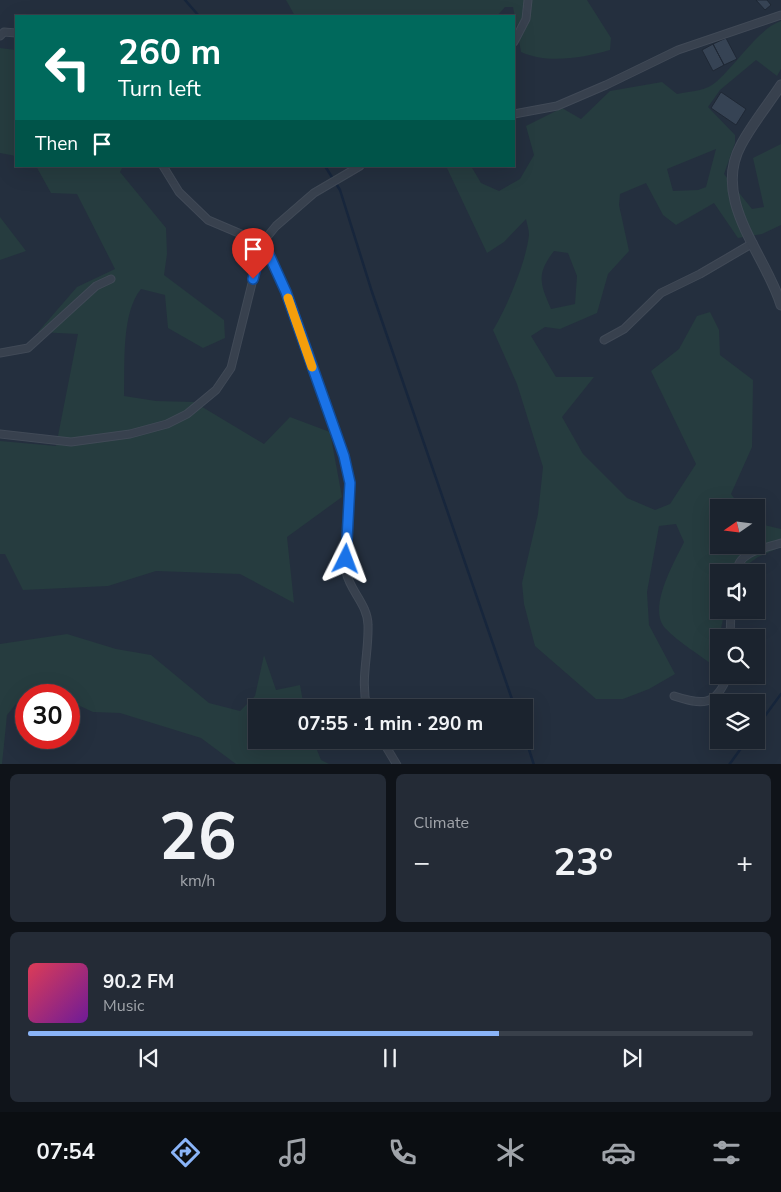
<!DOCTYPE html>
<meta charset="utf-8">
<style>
:root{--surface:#1b232e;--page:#242b36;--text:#f1f3f6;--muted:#a0a4aa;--line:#39404a;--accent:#8ab4f8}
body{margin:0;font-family:"Nunito Sans",sans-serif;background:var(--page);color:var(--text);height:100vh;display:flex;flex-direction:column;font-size:19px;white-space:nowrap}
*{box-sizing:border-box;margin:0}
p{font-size:16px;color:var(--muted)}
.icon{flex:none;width:28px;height:28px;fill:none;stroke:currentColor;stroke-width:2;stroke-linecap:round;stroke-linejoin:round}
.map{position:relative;height:764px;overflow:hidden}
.panel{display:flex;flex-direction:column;gap:10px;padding:10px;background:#0f1319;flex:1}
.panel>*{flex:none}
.guide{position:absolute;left:15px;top:15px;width:500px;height:152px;border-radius:0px;box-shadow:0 5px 20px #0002,0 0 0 1px var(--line);background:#00695c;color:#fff;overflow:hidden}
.needle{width:32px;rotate:256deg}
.controls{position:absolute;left:710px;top:499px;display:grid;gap:10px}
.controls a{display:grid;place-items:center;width:55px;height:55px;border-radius:0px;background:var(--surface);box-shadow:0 5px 20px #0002,0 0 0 1px var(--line);font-size:25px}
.speed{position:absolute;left:15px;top:684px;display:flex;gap:10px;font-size:25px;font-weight:700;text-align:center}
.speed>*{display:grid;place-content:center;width:65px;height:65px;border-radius:50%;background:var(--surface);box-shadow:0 5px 20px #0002,0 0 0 1px var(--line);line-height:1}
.speed .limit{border:8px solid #d22;background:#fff;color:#111}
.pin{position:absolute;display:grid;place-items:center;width:42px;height:42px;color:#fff;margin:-51px -21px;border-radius:50% 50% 50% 0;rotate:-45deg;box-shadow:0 0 5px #0007}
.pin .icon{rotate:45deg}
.me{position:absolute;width:55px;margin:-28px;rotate:3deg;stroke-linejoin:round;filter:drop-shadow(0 0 4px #0008)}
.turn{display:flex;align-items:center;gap:18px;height:105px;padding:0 20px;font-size:22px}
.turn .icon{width:65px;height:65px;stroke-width:2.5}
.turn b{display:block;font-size:35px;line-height:42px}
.then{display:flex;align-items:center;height:48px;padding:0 20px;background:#0003;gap:10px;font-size:19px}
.big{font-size:38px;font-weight:700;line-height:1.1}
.panel .widget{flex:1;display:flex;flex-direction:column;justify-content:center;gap:8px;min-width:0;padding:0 18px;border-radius:8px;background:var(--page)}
.panel .dial{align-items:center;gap:0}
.dial b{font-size:65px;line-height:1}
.song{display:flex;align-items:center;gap:15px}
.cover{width:60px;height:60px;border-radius:8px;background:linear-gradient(135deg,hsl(350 70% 55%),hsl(280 70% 35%))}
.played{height:5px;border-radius:2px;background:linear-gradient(90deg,var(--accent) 65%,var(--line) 65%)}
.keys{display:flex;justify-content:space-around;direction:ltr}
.heat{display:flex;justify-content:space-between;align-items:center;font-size:28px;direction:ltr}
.panel .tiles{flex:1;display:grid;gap:10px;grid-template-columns:1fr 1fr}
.widget:last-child{grid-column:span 2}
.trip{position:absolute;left:248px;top:699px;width:285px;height:50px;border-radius:0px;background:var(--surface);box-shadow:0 5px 20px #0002,0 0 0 1px var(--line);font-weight:700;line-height:50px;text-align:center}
.tab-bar{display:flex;height:80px;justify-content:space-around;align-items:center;background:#0b0e12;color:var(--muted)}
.tab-bar .icon{width:35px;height:35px}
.tab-bar .active{color:var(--accent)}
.tab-bar b{font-size:22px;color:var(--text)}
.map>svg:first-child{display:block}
.green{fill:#263c3f;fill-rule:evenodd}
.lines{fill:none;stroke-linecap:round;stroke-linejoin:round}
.stream{stroke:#17263c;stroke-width:2.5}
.building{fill:#364354;stroke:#1f2835}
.minor-casing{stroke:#414a57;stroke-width:9}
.tertiary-casing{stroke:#414a57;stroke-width:11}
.minor{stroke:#38414e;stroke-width:7}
.tertiary{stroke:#38414e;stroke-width:9}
.route-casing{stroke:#114b97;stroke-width:12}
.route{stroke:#1a73e8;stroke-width:9}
.slow{stroke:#f59e0b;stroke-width:9}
</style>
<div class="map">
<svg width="781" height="765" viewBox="0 0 781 765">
<rect width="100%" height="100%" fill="#242f3e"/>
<!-- green -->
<path class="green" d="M286,0h301l24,38 -1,12c-27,8 -63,14 -89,2l-8,-45h-8l-8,9h-202z
M781,21v48l-4,7 -21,-16 -36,30 -12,17 27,28v8l-11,31 28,35 12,-2 -11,-49 28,-14v81l-19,9 -24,4 -24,-35 -38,22 -13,-10 -17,-32 -26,11 -1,11 10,46 -21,23 -11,39 -37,16 -15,-2 -14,9 25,41h38l-32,40 21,37 44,44 28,12 15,-6 26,-40 -45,-93 28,-22 18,-33 13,-4 9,18 1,25 33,25 -1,67 -21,47 10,13 -22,1v37h37v-22l25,6v18l-23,10 -21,15h-18v38h6l-6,28 -2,30c-17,-13 -38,-25 -52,-40 -18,-20 10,-67 19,-86l-8,-18 -17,2 -12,66 2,33 26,49 -26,15 -26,10h-27l-61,-53 -11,-42 -2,-21 16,-69 5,-47 -26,-83 -24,-54c14,-23 33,-68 36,-95 0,-5 -2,-11 -3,-16l-22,23 -17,11 -41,-87h25l10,17 18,8 21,-12 14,-24 -8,-29 36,-18 19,11 29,-28 52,-9 15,12c10,-2 26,-3 35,-9 20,-14 46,-57 69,-64zM716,149l-10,38 -8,3 -25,1 -6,-22zM554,251l14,2 9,23 -2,28 -24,5c-11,-25 -15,-35 3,-58z
M0,48l16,2v106l-16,-3z
M36,166h87l-3,6 46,56 1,26 -3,21 60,45 1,18 -22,10 -35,-20 -3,-33 -24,-6c-20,24 -16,76 -17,107l32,5 38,1 70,42 26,-27 40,15 12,65 -55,40 7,66 -54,-29 -84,-3 -48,15 -85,4 -18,-36h-5v-113l56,5 22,-112 -40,-2 39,-45 38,-18 -38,-75 -26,-1z
M0,217l26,34 -26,9z
M67,634l49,15 35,6 58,48 31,8 15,-15 9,-41 12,35 24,-5 4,22 -48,1v32h57l8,20 8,4h-93l-35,-26 -81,-25 -27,-1 -24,-11v-6h-14l-27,-6 -21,26 -5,49h-2v-120z"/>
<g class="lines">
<!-- stream -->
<path class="stream" d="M185,0l14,16
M325,166l15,24 32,102 143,416
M756,728l25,-34
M524,734l10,31
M729,765l18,-25"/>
</g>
<!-- building -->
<path class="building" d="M756,0h11l4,5 -6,5z
M726,38l11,21 -13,6 -11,-21z
M713,44l11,21 -11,6 -11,-21z
M721,92l25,17 -10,16 -25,-17z"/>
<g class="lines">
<!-- minor casing -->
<g class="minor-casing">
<path id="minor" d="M0,36l4,-4 12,1
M514,42l12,-23 2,-19
M514,114l43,-8 49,-21 72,-35 103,-35
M163,166l16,26 29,28 54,23 4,5 20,44 54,151 10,40 -4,89c4,19 22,33 22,53 1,29 -8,54 -1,83
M604,340l20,-11 37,-36 39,-19 53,-31
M0,353l28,-5 68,-62 15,-7
M0,434l71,8 59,-8 37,-10 20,-10 29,-24 15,-22 31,-125 14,-17 38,-33 46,-27
M737,572c0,-20 28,-24 44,-29
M730,638l1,-28
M674,696c28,9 42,11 54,-21
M382,740l15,25"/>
</g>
<!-- tertiary casing -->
<g class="tertiary-casing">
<path id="tertiary" d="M781,85c-13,20 -29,39 -40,60 -30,55 25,110 40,160"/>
</g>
<!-- minor -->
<use href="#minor" class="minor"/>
<!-- tertiary -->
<use href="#tertiary" class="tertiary"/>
</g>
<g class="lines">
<!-- route casing -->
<g class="route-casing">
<path id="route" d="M253,279l9,-35 4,4 20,44 58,164 6,27 -4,76"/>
</g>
<!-- route -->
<use href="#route" class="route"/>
<!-- slow -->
<path class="slow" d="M288,298l24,69"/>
</g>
</svg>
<div class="controls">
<a><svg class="needle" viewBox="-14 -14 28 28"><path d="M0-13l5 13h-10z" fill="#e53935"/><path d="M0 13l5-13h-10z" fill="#a0a4aa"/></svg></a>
<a><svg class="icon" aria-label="sound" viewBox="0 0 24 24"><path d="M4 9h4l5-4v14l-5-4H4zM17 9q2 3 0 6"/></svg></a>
<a><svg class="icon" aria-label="search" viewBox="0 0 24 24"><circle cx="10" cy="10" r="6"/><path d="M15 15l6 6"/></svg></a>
<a><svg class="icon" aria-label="layers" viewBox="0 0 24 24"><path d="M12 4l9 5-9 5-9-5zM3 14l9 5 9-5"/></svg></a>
</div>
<div class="speed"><div class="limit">30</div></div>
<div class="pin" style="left:253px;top:279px;background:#d93025"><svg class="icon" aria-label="arrive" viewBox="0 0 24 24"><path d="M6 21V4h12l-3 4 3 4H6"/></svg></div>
<svg class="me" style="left:346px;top:559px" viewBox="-20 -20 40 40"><path d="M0-17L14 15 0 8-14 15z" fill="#1a73e8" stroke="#fff" stroke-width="4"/></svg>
<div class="trip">07:55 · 1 min · 290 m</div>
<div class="guide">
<div class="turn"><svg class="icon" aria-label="left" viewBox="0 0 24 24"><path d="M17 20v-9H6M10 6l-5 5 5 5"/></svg><div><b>260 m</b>Turn left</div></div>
<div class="then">Then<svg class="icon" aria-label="arrive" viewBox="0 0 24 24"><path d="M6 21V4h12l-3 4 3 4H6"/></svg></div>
</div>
</div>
<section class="panel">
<div class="tiles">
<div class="widget dial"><b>26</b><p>km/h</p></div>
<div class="widget"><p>Climate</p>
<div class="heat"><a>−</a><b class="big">23°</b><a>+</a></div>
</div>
<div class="widget">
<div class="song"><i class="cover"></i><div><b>90.2 FM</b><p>Music</p></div></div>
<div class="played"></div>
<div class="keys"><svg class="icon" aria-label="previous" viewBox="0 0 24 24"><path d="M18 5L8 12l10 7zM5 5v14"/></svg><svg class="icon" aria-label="pause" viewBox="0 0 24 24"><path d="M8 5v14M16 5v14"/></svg><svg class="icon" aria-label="next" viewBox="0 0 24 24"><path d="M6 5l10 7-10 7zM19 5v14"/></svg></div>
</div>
</div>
</section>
<nav class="tab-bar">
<b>07:54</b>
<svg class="icon active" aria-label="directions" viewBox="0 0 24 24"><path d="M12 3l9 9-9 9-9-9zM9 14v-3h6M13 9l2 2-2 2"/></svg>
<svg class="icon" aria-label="music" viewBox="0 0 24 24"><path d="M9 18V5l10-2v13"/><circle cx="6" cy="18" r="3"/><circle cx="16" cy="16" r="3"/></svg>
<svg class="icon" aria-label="phone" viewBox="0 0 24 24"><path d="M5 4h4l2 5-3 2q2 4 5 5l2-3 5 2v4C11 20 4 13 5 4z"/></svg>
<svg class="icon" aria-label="climate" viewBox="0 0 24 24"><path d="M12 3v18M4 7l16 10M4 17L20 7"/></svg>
<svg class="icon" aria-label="car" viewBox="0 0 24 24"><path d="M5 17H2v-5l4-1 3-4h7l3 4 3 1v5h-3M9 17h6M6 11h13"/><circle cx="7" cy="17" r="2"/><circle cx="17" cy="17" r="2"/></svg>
<svg class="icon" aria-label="filters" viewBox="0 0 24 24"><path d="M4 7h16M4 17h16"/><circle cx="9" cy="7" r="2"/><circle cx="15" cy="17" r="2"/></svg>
</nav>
